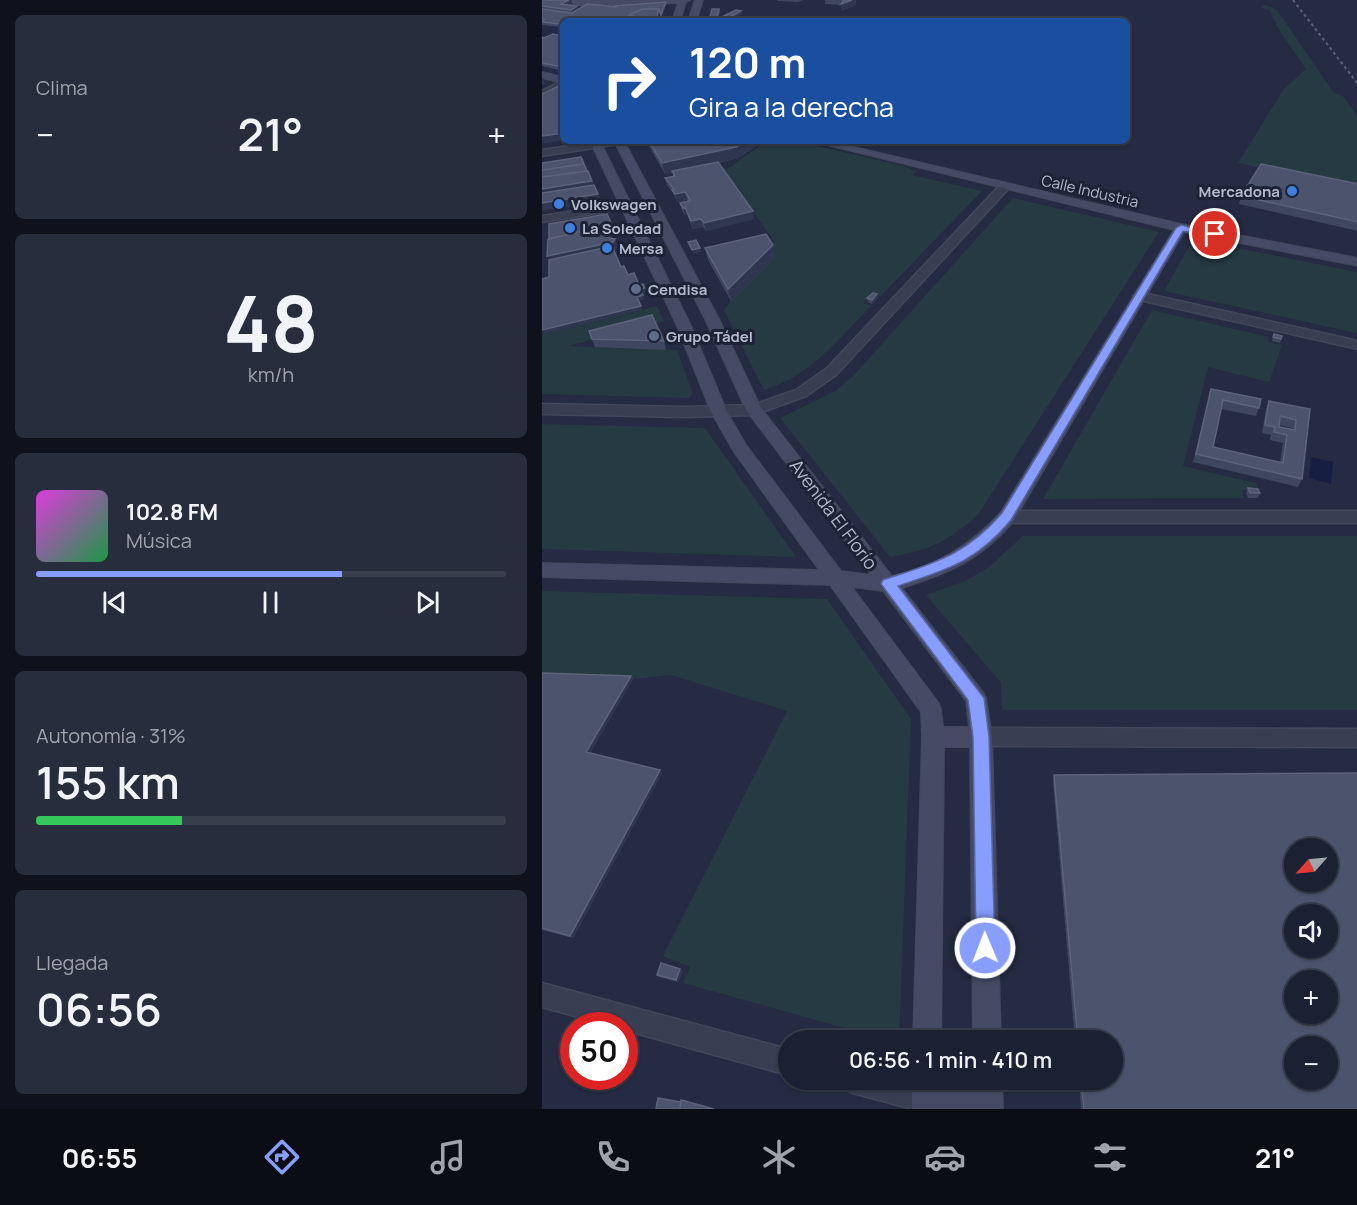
<!DOCTYPE html>
<html lang="es">
<meta charset="utf-8">
<style>
:root{--surface:#1b2032;--page:#282d3e;--text:#f1f3f6;--muted:#a0a3ac;--line:#393e4d;--accent:#889efe}
body{margin:0;font-family:Manrope,sans-serif;background:var(--page);color:var(--text);height:100vh;display:flex;flex-direction:column;font-size:22px;white-space:nowrap}
*{box-sizing:border-box;margin:0}
p{font-size:20px;color:var(--muted)}
.icon{flex:none;width:33px;height:33px;fill:none;stroke:currentColor;stroke-width:2;stroke-linecap:round;stroke-linejoin:round}
.map{position:relative;flex:1;overflow:hidden}
.drawer{display:flex;flex-direction:column;gap:15px;padding:15px;background:#0f121c;width:542px}
.drawer>*{flex:none}
.banner{position:absolute;left:18px;top:18px;width:570px;height:126px;border-radius:9px;box-shadow:0 2px 4px #0004,0 0 0 2px var(--line);background:#1a4fa0;color:#fff;overflow:hidden}
.needle{width:39px;rotate:243deg}
.controls{position:absolute;left:742px;top:838px;display:grid;gap:12px}
.controls a{display:grid;place-items:center;width:54px;height:54px;border-radius:50%;background:var(--surface);box-shadow:0 2px 4px #0004,0 0 0 2px var(--line);font-size:30px}
.speed{position:absolute;left:18px;top:1012px;display:flex;gap:12px;font-size:30px;font-weight:700;text-align:center}
.speed>*{display:grid;place-content:center;width:78px;height:78px;border-radius:50%;background:var(--surface);box-shadow:0 2px 4px #0004,0 0 0 2px var(--line);line-height:1}
.speed .limit{border:9px solid #d22;background:#fff;color:#111}
.pin{position:absolute;display:grid;place-items:center;width:51px;height:51px;color:#fff;margin:-26px;border:3px solid #fff;border-radius:50%;box-shadow:0 2px 6px #0007}
.me{position:absolute;width:66px;margin:-33px;rotate:359deg;stroke-linejoin:round;filter:drop-shadow(0 0 4px #0008)}
.turn{display:flex;align-items:center;gap:21px;height:126px;padding:0 30px;font-size:27px}
.turn .icon{width:78px;height:78px;stroke-width:2.5}
.turn b{display:block;font-size:42px;line-height:51px}
.big{font-size:45px;font-weight:600;line-height:1.1}
.drawer .widget{flex:1;display:flex;flex-direction:column;justify-content:center;gap:9px;min-width:0;padding:0 21px;border-radius:9px;background:var(--page)}
.drawer .dial{align-items:center;gap:0}
.dial b{font-size:78px;line-height:1}
.song{display:flex;align-items:center;gap:18px}
.cover{width:72px;height:72px;border-radius:9px;background:linear-gradient(135deg,hsl(300 70% 55%),hsl(140 70% 35%))}
.played{height:6px;border-radius:3px;background:linear-gradient(90deg,var(--accent) 65%,var(--line) 65%)}
.keys{display:flex;justify-content:space-around;direction:ltr}
.heat{display:flex;justify-content:space-between;align-items:center;font-size:33px;direction:ltr}
.charge{height:9px;border-radius:4px;background:linear-gradient(90deg,#34c759 31%,var(--line) 0)}
.trip{position:absolute;left:236px;top:1030px;width:345px;height:60px;border-radius:30px;background:var(--surface);box-shadow:0 2px 4px #0004,0 0 0 2px var(--line);font-weight:600;line-height:60px;text-align:center}
.menu{display:flex;height:96px;justify-content:space-around;align-items:center;background:#0b0d14;color:var(--muted)}
.menu .icon{width:42px;height:42px}
.menu .current{color:var(--accent)}
.menu b{font-size:27px;color:var(--text)}
main{display:flex;flex:1;min-height:0}
.map>svg:first-child{display:block}
.green{fill:#263a43}
.water{fill:#161f41}
.lines{fill:none;stroke-linecap:round;stroke-linejoin:round}
.street-casing{stroke:#42475b;stroke-width:3}
.secondary-casing{stroke:#42475b;stroke-width:2}
.street{fill:#393e52;fill-rule:evenodd}
.secondary{fill:#464b65;fill-rule:evenodd}
.rail{stroke:#5a6179;stroke-width:2;stroke-dasharray:3 3;stroke-linecap:butt}
.wall{fill:#3f4760;fill-rule:evenodd}
.shaded-wall{fill:#2f364f}
.building{fill:#4c536c;stroke:#5c637b;stroke-width:1.5;fill-rule:evenodd}
.route{fill:#889efe;stroke:#5867a5;stroke-width:1.5}
.shop-dot{fill:#3f7fe0;stroke:#1d2337;stroke-width:2}
.service-dot{fill:#5c6f8a;stroke:#1d2337;stroke-width:2}
.labels{text-anchor:middle;dominant-baseline:central;stroke-width:6;stroke-linejoin:round;paint-order:stroke}
.far-street-label{font-size:15px;fill:#b5b9cc;stroke:#1d2337}
.far-poi-label{font-size:15px;font-weight:bold;fill:#b5b9cc;stroke:#1d2337;text-anchor:start}
.street-label{font-size:18px;fill:#b5b9cc;stroke:#1d2337}
</style>
<main>
<section class="drawer">
<div class="widget"><p>Clima</p>
<div class="heat"><a>−</a><b class="big">21°</b><a>+</a></div>
</div>
<div class="widget dial"><b>48</b><p>km/h</p></div>
<div class="widget">
<div class="song"><i class="cover"></i><div><b>102.8 FM</b><p>Música</p></div></div>
<div class="played"></div>
<div class="keys"><svg class="icon" aria-label="previous" viewBox="0 0 24 24"><path d="M18 5L8 12l10 7zM5 5v14"/></svg><svg class="icon" aria-label="pause" viewBox="0 0 24 24"><path d="M8 5v14M16 5v14"/></svg><svg class="icon" aria-label="next" viewBox="0 0 24 24"><path d="M6 5l10 7-10 7zM19 5v14"/></svg></div>
</div>
<div class="widget"><p>Autonomía · 31%</p><b class="big">155 km</b><div class="charge"></div></div>
<div class="widget"><p>Llegada</p><b class="big">06:56</b></div>
</section>
<div class="map">
<svg width="816" height="1109" viewBox="0 0 816 1109">
<rect width="100%" height="100%" fill="#242b42"/>
<!-- green -->
<path class="green" d="M724,5l11,5 57,83 10,4 13,19v72l-119,-25 45,-73 23,-21 -27,-39 -9,-19 -10,-4z
M225,141h29l107,25 14,5 -5,4 70,16 -102,106 -8,-2 -9,8 8,3c-35,35 -59,69 -107,84l-40,-80 44,-64 7,-3 -52,-74 7,-2z
M471,198l146,34 -181,283c-31,27 -48,35 -88,42l-110,-139 55,-27 19,-16z
M651,239l164,33v61l-193,-42z
M115,306l7,15 -96,25 109,4 16,44 -4,4 -147,-4v-59z
M610,310l117,27 -1,5 14,3 -13,37 -61,-15 -25,99 73,17 2,7h-16l2,8 -201,1z
M0,424l163,4 91,129 -254,-8z
M481,536h334v174h-355l-1,-27 -75,-88 39,-14 24,-14z
M0,591l285,8 84,120 -12,322h-8l-208,-58 7,-16 -27,-11 124,-245 -116,-36 -38,4 -91,-2z"/>
<!-- water -->
<path class="water" d="M769,457l22,5 -2,22 -22,-6z"/>
<g class="lines">
<!-- street casing -->
<g class="street-casing">
<path id="street" d="M21,80v6l-21,11v-6z
M55,142l5,3 -2,2 -58,9v-6z
M463,183l5,3 -1,2 -173,187 -30,21 -52,19 -70,2 -142,-3v-10l142,3 69,-2 43,-15 30,-21 175,-185z
M84,203l5,3 -1,2 -88,14v-6z
M597,292l219,49v8l-223,-50 -2,-3z
M465,511h351v12h-351l-6,-2 -2,-4 2,-4z
M439,728l377,1v18l-377,-1 -7,-3 -3,-6 3,-6z
M0,983l246,66v26l-164,-45v-4h-13l-69,-19z
M298,1080h60l35,11 4,9 -4,9h-23l-59,-16 -9,-4z"/>
</g>
<!-- secondary casing -->
<g class="secondary-casing">
<path id="secondary" d="M0,0h148l-4,2 -6,19h-8l6,-18 -86,3 -50,-4z
M153,0h8l-7,21h-8z
M0,72l21,5v6l-21,-5z
M48,141h34l95,178 42,89 131,168c44,-9 79,-31 109,-64l173,-282 -363,-89h18l352,83 177,34v8l-174,-34 -171,290c-33,38 -63,51 -111,66l81,104 3,6 6,39 9,304h-28l-3,-294h-26l-3,294h-28l9,-304 -1,-25 -91,-127 -288,-8v-14l277,7 -85,-118 -23,-40 -34,-86zM74,145l89,174 41,91 125,165 -30,-4 -95,-126 -19,-33 -36,-86 -88,-179zM310,587l31,4 83,110 3,26h-26l-2,-18 -3,-7z
M370,1080h28v6h34v-6h28l1,29h-91z"/>
</g>
<!-- street -->
<use href="#street" class="street"/>
<!-- secondary -->
<use href="#secondary" class="secondary"/>
<!-- rail -->
<path class="rail" d="M751,0l65,84"/>
</g>
<!-- wall -->
<path class="wall" d="M0,0h29l2,5 -1,1 6,3 36,-2v-1l52,-1 -6,16h-97l-3,6 -18,-2z
M235,0h26l-5,2 -21,-1z
M283,0h31v5l-14,6 -1,-6 -16,-1z
M177,9l1,3 -3,8h-6l-1,-3z
M199,11l1,3 -12,7 -5,-1 -1,-4z
M21,32v39l-21,-5v-29l2,1 14,-3z
M104,141h115v2l-23,15 -19,5 34,48 1,8 -48,12 -3,-4 -10,2 -6,-14h-2l-3,-4 -2,-8 8,-1 -1,-2 -10,2 -4,-9 -6,-8 -2,-7 8,-2v-3l-8,1z
M816,184v47l-119,-27 2,-8z
M672,218l-4,6 -5,-1 1,-4z
M163,248l70,9 -44,44 -23,-41z
M325,298h11l-6,6 -4,-2z
M47,331l75,10 2,9 -71,-3z
M732,334l8,2 -2,7 -8,-2z
M669,389l48,19 -3,8 -35,-7 -8,38 67,15 3,-19 -13,-3 1,-5 -9,-2 4,-24 3,-8 41,8 -8,70 -4,8 -105,-25zM737,425l14,3 -1,2 -13,-3z
M706,488l12,5 -2,5h-10l-2,-5z
M0,673l89,3 2,3 -43,74 70,17 2,3 -89,165 -31,-8z
M512,775l304,334h-277l-2,-29h33v-39h-37l-22,-259z
M141,971l-5,11 -19,-5 -2,-2z"/>
<!-- shaded-wall -->
<path class="shaded-wall" d="M27,0h2l2,5 -7,4 -5,-5z
M310,0h4v5l-14,6 -1,-7z
M124,2v3l-5,13v-3z
M35,6l2,6 -6,4 -2,-6z
M117,9l2,9 -1,3h-5z
M199,11l1,3 -12,7v-4z
M0,77l3,7 -3,1z
M21,133v7l-21,4v-8z
M204,141h15v2l-23,15 -73,16 -3,-11z
M0,181h50l4,11 -54,9z
M143,192l2,8 -10,2 -2,-8z
M56,194l2,8 -58,9v-8z
M143,207l2,8h-2l-2,-7z
M211,211l1,8 -48,12 -2,-8z
M159,219l2,8 -10,2 -2,-8z
M69,227l3,2 1,4h-2l1,2 -5,3 -58,9z
M73,239l3,8 -3,3 -64,14 -4,-8z
M231,245l2,12 -44,44 -3,-12z
M158,248l1,4 -8,2 -1,-4z
M103,288l1,4 -4,1 -2,-4z
M335,294l1,4 -6,6v-4z
M101,295l1,4 -6,2 -1,-4z
M99,306l1,4 -100,25v-5z
M89,676l2,3 -44,76 -3,-3z
M118,770l2,3 -89,165 -3,-2z
M138,969l3,2 -5,11 -2,-2z"/>
<!-- building -->
<path class="building" d="M0,0h27l-8,4 16,2 -6,4 -29,-4z
M302,0h8l-11,4z
M124,2l-5,13 -2,-6h-17l-13,6 1,4 -4,-1 -7,3h-56v2l-4,1 -17,-2 2,-2h-2v-11l30,4 15,-9 30,3 -3,-1z
M100,9h17l-4,12 -26,-6z
M170,9h7l-2,8h-7z
M194,10l5,1 -11,6 -6,-1z
M84,18l16,3h-23z
M21,32v35l-21,-4v-26l2,1 9,-4 5,1z
M21,84v49l-21,3v-42z
M107,141h97l-10,6 -74,16z
M39,157l3,7 -42,6v-7z
M176,162l35,49 -49,12 -3,-4 -10,2 -6,-14 -2,1 -3,-5 10,-2 -2,-5 -3,-4 -10,2 -3,-4 2,-1 -9,-11 10,-2 -3,-5z
M42,164l3,7 -45,6v-7z
M719,164l97,20v38l-117,-26z
M46,171l4,10 -50,8v-12z
M52,185l4,9 -56,9v-10z
M667,213l6,1 -4,6 -5,-1z
M65,214l7,15h-2l-1,-2 -6,-1 -56,13v-15z
M63,226l6,1 -5,3 4,8 5,1 -2,3 -66,14 1,-17z
M224,234l7,11 -45,44 -23,-41z
M154,240l4,8 -8,2 -4,-8z
M70,246l9,21 3,-1 4,9 6,-2 5,12 4,-1 2,4 -5,1 3,6 -6,2 4,9 -99,24v-51l7,-2v-17z
M331,293l4,1 -5,6 -5,-2z
M110,315l12,26 -72,-2 -3,-8z
M732,334l8,2 -1,3 -8,-2z
M669,389l50,10 -2,9 -36,-8 -10,47 70,16 4,-28 -13,-3 1,-5 -10,-2 4,-24 41,8 -8,70 -106,-25zM738,416l16,4 -1,10 -16,-3z
M706,488l10,1 2,4h-10z
M0,673l89,3 -45,76 74,18 -90,166 -28,-8z
M816,773v336h-274l-3,-29h31v-39h-34l-24,-266zM753,849h33v33h-33zM753,915h33v33h-33zM753,981h33v33h-33zM753,1047h33v33h-33z
M119,963l19,6 -4,11 -19,-5z
M116,1098l23,4 -1,7h-24z
M139,1100l33,9h-34z"/>
<!-- route -->
<path class="route" d="M639,225l38,9 -4,3 -32,-6 -172,289c-35,42 -63,49 -113,66l86,112 5,39 6,211 -3,6 -7,3 -7,-3 -2,-6 -3,-211 -5,-37 -87,-116 2,-4c51,-17 82,-24 119,-67l174,-285z"/>
<!-- markers -->
<g class="shop-dot">
<circle cx="750" cy="191" r="6"/>
<circle cx="17" cy="204" r="6"/>
<circle cx="28" cy="228" r="6"/>
<circle cx="65" cy="248" r="6"/>
</g>
<g class="service-dot">
<circle cx="94" cy="289" r="6"/>
<circle cx="112" cy="336" r="6"/>
</g>
<g class="labels">
<!-- far-street labels -->
<g class="far-street-label">
<text transform="translate(548 191) rotate(13)">Calle Industria</text>
</g>
<!-- far-poi labels -->
<g class="far-poi-label">
<text x="738" y="191" text-anchor="end">Mercadona</text>
<text x="29" y="204">Volkswagen</text>
<text x="40" y="228">La Soledad</text>
<text x="77" y="248">Mersa</text>
<text x="106" y="289">Cendisa</text>
<text x="124" y="336">Grupo Tádel</text>
</g>
<!-- street labels -->
<g class="street-label">
<text transform="translate(292 514) rotate(53)">Avenida El Florío</text>
</g>
</g>
</svg>
<div class="controls">
<a><svg class="needle" viewBox="-14 -14 28 28"><path d="M0-13l5 13h-10z" fill="#e53935"/><path d="M0 13l5-13h-10z" fill="#a0a3ac"/></svg></a>
<a><svg class="icon" aria-label="sound" viewBox="0 0 24 24"><path d="M4 9h4l5-4v14l-5-4H4zM17 9q2 3 0 6"/></svg></a>
<a>+</a>
<a>−</a>
</div>
<div class="speed"><div class="limit">50</div></div>
<div class="pin" style="left:673px;top:234px;background:#d93025"><svg class="icon" aria-label="arrive" viewBox="0 0 24 24"><path d="M6 21V4h12l-3 4 3 4H6"/></svg></div>
<svg class="me" style="left:443px;top:948px" viewBox="-20 -20 40 40"><circle r="17" fill="#889efe" stroke="#fff" stroke-width="3"/><path d="M0-11L8 9 0 5-8 9z" fill="#fff"/></svg>
<div class="trip">06:56 · 1 min · 410 m</div>
<div class="banner">
<div class="turn"><svg class="icon" aria-label="right" viewBox="0 0 24 24"><path d="M7 20v-9h11M14 6l5 5-5 5"/></svg><div><b>120 m</b>Gira a la derecha</div></div>
</div>
</div>
</main>
<nav class="menu">
<b>06:55</b>
<svg class="icon current" aria-label="directions" viewBox="0 0 24 24"><path d="M12 3l9 9-9 9-9-9zM9 14v-3h6M13 9l2 2-2 2"/></svg>
<svg class="icon" aria-label="music" viewBox="0 0 24 24"><path d="M9 18V5l10-2v13"/><circle cx="6" cy="18" r="3"/><circle cx="16" cy="16" r="3"/></svg>
<svg class="icon" aria-label="phone" viewBox="0 0 24 24"><path d="M5 4h4l2 5-3 2q2 4 5 5l2-3 5 2v4C11 20 4 13 5 4z"/></svg>
<svg class="icon" aria-label="climate" viewBox="0 0 24 24"><path d="M12 3v18M4 7l16 10M4 17L20 7"/></svg>
<svg class="icon" aria-label="car" viewBox="0 0 24 24"><path d="M5 17H2v-5l4-1 3-4h7l3 4 3 1v5h-3M9 17h6M6 11h13"/><circle cx="7" cy="17" r="2"/><circle cx="17" cy="17" r="2"/></svg>
<svg class="icon" aria-label="filters" viewBox="0 0 24 24"><path d="M4 7h16M4 17h16"/><circle cx="9" cy="7" r="2"/><circle cx="15" cy="17" r="2"/></svg>
<b>21°</b>
</nav>
